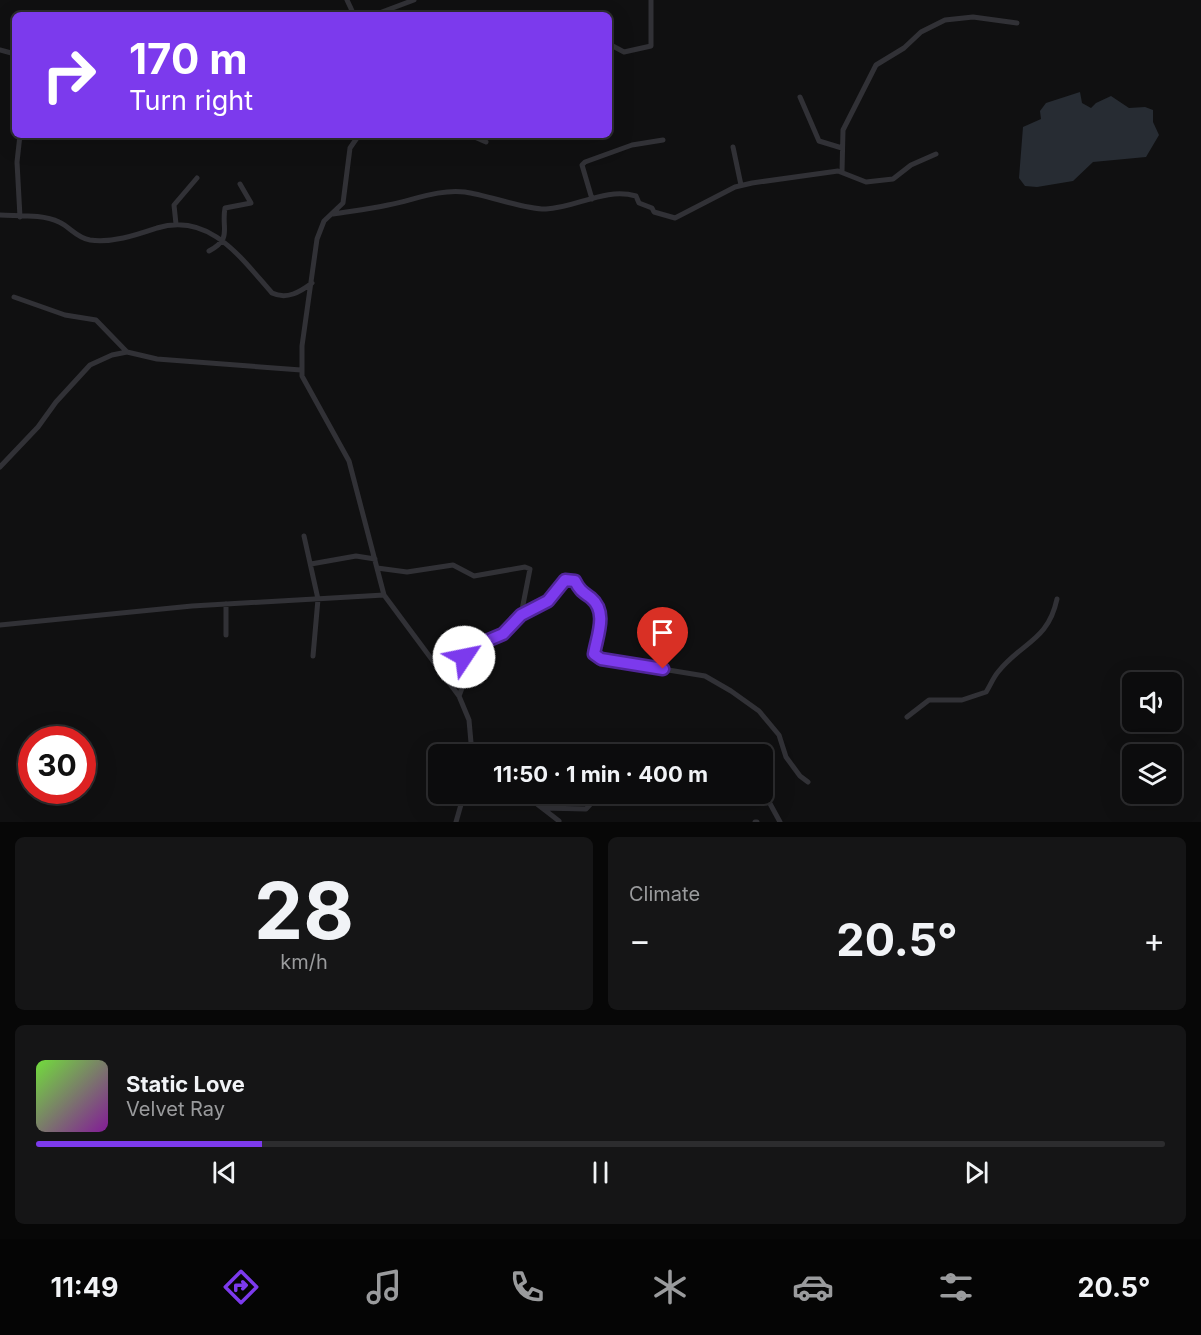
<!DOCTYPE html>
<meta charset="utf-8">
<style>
:root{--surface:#0c0c0d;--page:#151516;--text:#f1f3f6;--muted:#9a9b9d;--line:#2c2c2e;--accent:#7c3aed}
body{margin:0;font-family:Inter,sans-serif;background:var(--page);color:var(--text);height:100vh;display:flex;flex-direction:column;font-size:22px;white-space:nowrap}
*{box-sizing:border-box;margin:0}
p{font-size:20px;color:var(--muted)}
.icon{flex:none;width:33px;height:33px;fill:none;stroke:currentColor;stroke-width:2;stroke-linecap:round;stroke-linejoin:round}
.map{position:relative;height:822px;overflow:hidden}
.details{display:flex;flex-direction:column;gap:15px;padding:15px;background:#070707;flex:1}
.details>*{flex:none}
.banner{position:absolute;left:12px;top:12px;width:600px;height:126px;border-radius:9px;box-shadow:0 6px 24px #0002,0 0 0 2px var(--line);background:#7c3aed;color:#fff;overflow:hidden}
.tools{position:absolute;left:1122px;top:672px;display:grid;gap:12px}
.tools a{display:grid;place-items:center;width:60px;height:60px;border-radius:9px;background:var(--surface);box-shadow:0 6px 24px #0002,0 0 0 2px var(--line);font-size:30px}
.speed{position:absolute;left:18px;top:726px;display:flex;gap:12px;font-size:30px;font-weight:700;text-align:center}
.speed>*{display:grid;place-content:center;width:78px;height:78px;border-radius:50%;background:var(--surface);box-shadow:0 6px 24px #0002,0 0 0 2px var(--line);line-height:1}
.speed .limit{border:9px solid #d22;background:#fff;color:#111}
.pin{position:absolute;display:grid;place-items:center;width:51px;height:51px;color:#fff;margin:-62px -26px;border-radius:50% 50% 50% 0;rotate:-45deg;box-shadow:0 0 6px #0007}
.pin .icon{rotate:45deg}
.me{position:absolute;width:66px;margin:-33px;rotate:56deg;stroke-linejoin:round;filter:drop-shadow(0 0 4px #0008)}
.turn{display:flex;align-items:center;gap:21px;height:126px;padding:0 18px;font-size:27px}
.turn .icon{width:78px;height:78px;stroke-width:2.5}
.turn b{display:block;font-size:42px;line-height:51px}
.big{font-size:45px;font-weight:700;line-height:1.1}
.details .card{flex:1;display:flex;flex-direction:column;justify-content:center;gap:9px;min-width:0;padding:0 21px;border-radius:9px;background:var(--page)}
.details .dial{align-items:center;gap:0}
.dial b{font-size:78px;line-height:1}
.song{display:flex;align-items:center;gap:18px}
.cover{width:72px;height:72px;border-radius:9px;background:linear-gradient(135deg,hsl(100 70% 55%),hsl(290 70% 35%))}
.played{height:6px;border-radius:3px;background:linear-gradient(90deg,var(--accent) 20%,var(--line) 20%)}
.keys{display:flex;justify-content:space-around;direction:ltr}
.heat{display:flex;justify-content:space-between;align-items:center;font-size:33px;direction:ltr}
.details .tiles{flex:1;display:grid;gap:15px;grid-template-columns:1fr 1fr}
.card:last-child{grid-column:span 2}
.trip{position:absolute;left:428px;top:744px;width:345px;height:60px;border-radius:9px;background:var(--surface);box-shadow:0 6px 24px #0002,0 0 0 2px var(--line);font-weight:700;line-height:60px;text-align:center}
.tab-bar{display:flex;height:96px;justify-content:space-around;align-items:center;background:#050505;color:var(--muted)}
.tab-bar .icon{width:42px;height:42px}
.tab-bar .on{color:var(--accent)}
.tab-bar b{font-size:27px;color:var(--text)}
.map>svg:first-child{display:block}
.water{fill:#272c33}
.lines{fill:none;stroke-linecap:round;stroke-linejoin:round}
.street{stroke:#313136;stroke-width:5}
.route-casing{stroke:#51269a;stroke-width:15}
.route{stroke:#7c3aed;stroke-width:10}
</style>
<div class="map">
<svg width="1201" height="822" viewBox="0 0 1201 822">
<rect width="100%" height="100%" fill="#101011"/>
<!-- water -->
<path class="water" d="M1080,92l2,11 9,5 5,-5 15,-7 18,12 16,-1 8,3v12l6,13 -13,22 -53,5 -20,19 -36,6 -12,-1 -6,-8 4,-51 18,-8 -1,-8 6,-8z"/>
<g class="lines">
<!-- street -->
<path class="street" d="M347,0l7,15
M374,15l40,-15
M609,44l15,8 27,-6v-46
M0,50l15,4
M800,97l19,44 23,7
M20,135l-3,27 3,55
M359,135l-9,13 -7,55 -19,18 -7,18 -15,107v30l47,85 35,134 75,101 10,24 3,34
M470,135l16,7
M733,147l8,38
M842,172l1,-42 33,-65 28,-17 17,-16 24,-12 28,-3 44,6
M592,199l-10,-34 3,-3 47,-17 31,-5
M333,214c19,-3 37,-5 55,-9 26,-5 50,-16 77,-13 22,3 62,18 81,17 30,-1 59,-22 90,-13l3,7 13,5 2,4 21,6 60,-31 17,-4 86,-12 28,11 27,-3 18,-14 25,-11
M0,215c18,1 43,-1 59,7 11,5 18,16 31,18 23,3 46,-5 67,-12 53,-16 84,30 115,65 15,7 28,-1 40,-10
M176,224l-2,-19 23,-27
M209,251c24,-13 12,-22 16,-43l26,-5 -11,-19
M14,297l51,18 31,5 31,32
M0,467l38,-40 18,-25 34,-37 22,-10 15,-3 30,7 144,11
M304,536l14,63 -5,57
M311,564l45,-8 19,3
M377,568l30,4 46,-7 21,11 51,-9 5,2 -9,46 27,-14 17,-21 10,1c5,10 8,11 16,17 17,14 7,38 3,56l7,5 104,17 26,15 28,20 20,24 7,22 14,19 8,6
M0,625l192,-19 192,-11
M226,635v-31
M459,696l6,-16 -1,-23 6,-9 33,-14 18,-19
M907,717l22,-17h33l24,-8c4,-6 7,-14 12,-20 24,-30 50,-31 59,-73
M762,789l18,33
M512,794l25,10 22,17
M542,808l44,1c20,-27 64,-3 89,-15
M456,822l8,-28
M755,822h2"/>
</g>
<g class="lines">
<!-- route casing -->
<g class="route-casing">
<path id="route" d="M464,657l6,-9 33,-14 18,-19 27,-14 17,-21 10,1c5,10 8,11 16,17 17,14 6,38 3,56l7,5 62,10"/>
</g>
<!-- route -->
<use href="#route" class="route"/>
</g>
</svg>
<div class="tools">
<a><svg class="icon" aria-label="sound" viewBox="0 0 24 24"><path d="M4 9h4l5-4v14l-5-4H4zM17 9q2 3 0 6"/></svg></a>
<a><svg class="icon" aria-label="layers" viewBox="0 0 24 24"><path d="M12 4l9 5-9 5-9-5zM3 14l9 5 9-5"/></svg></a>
</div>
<div class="speed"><div class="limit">30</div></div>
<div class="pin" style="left:663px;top:669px;background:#d93025"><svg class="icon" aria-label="arrive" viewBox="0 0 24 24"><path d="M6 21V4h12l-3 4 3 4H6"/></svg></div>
<svg class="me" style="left:464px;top:657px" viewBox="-20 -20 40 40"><circle r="19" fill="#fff"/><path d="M0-13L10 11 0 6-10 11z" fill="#7c3aed"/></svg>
<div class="trip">11:50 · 1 min · 400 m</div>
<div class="banner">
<div class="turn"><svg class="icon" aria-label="right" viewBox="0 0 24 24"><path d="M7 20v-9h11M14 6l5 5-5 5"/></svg><div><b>170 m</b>Turn right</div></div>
</div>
</div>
<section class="details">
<div class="tiles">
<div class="card dial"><b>28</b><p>km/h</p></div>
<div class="card"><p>Climate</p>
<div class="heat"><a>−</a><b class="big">20.5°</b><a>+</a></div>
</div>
<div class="card">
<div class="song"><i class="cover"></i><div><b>Static Love</b><p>Velvet Ray</p></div></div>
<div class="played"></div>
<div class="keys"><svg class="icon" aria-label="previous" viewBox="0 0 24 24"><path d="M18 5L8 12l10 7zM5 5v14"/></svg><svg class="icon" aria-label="pause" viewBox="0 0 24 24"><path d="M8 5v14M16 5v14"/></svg><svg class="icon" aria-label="next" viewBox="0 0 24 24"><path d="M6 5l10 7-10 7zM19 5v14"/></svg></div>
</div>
</div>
</section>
<nav class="tab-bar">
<b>11:49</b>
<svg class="icon on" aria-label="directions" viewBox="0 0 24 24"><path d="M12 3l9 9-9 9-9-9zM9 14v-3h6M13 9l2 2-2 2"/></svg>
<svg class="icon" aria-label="music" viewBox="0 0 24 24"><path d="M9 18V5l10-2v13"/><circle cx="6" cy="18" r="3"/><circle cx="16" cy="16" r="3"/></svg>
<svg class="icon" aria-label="phone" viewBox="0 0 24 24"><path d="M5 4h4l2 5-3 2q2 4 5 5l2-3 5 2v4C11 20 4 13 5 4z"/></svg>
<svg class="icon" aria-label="climate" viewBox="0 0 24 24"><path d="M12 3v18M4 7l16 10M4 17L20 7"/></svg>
<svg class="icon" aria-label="car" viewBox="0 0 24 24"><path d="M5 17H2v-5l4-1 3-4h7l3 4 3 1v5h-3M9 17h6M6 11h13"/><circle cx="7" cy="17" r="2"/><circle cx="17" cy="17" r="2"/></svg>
<svg class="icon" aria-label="filters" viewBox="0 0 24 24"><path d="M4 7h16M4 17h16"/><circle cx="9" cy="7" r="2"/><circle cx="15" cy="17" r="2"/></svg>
<b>20.5°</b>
</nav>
